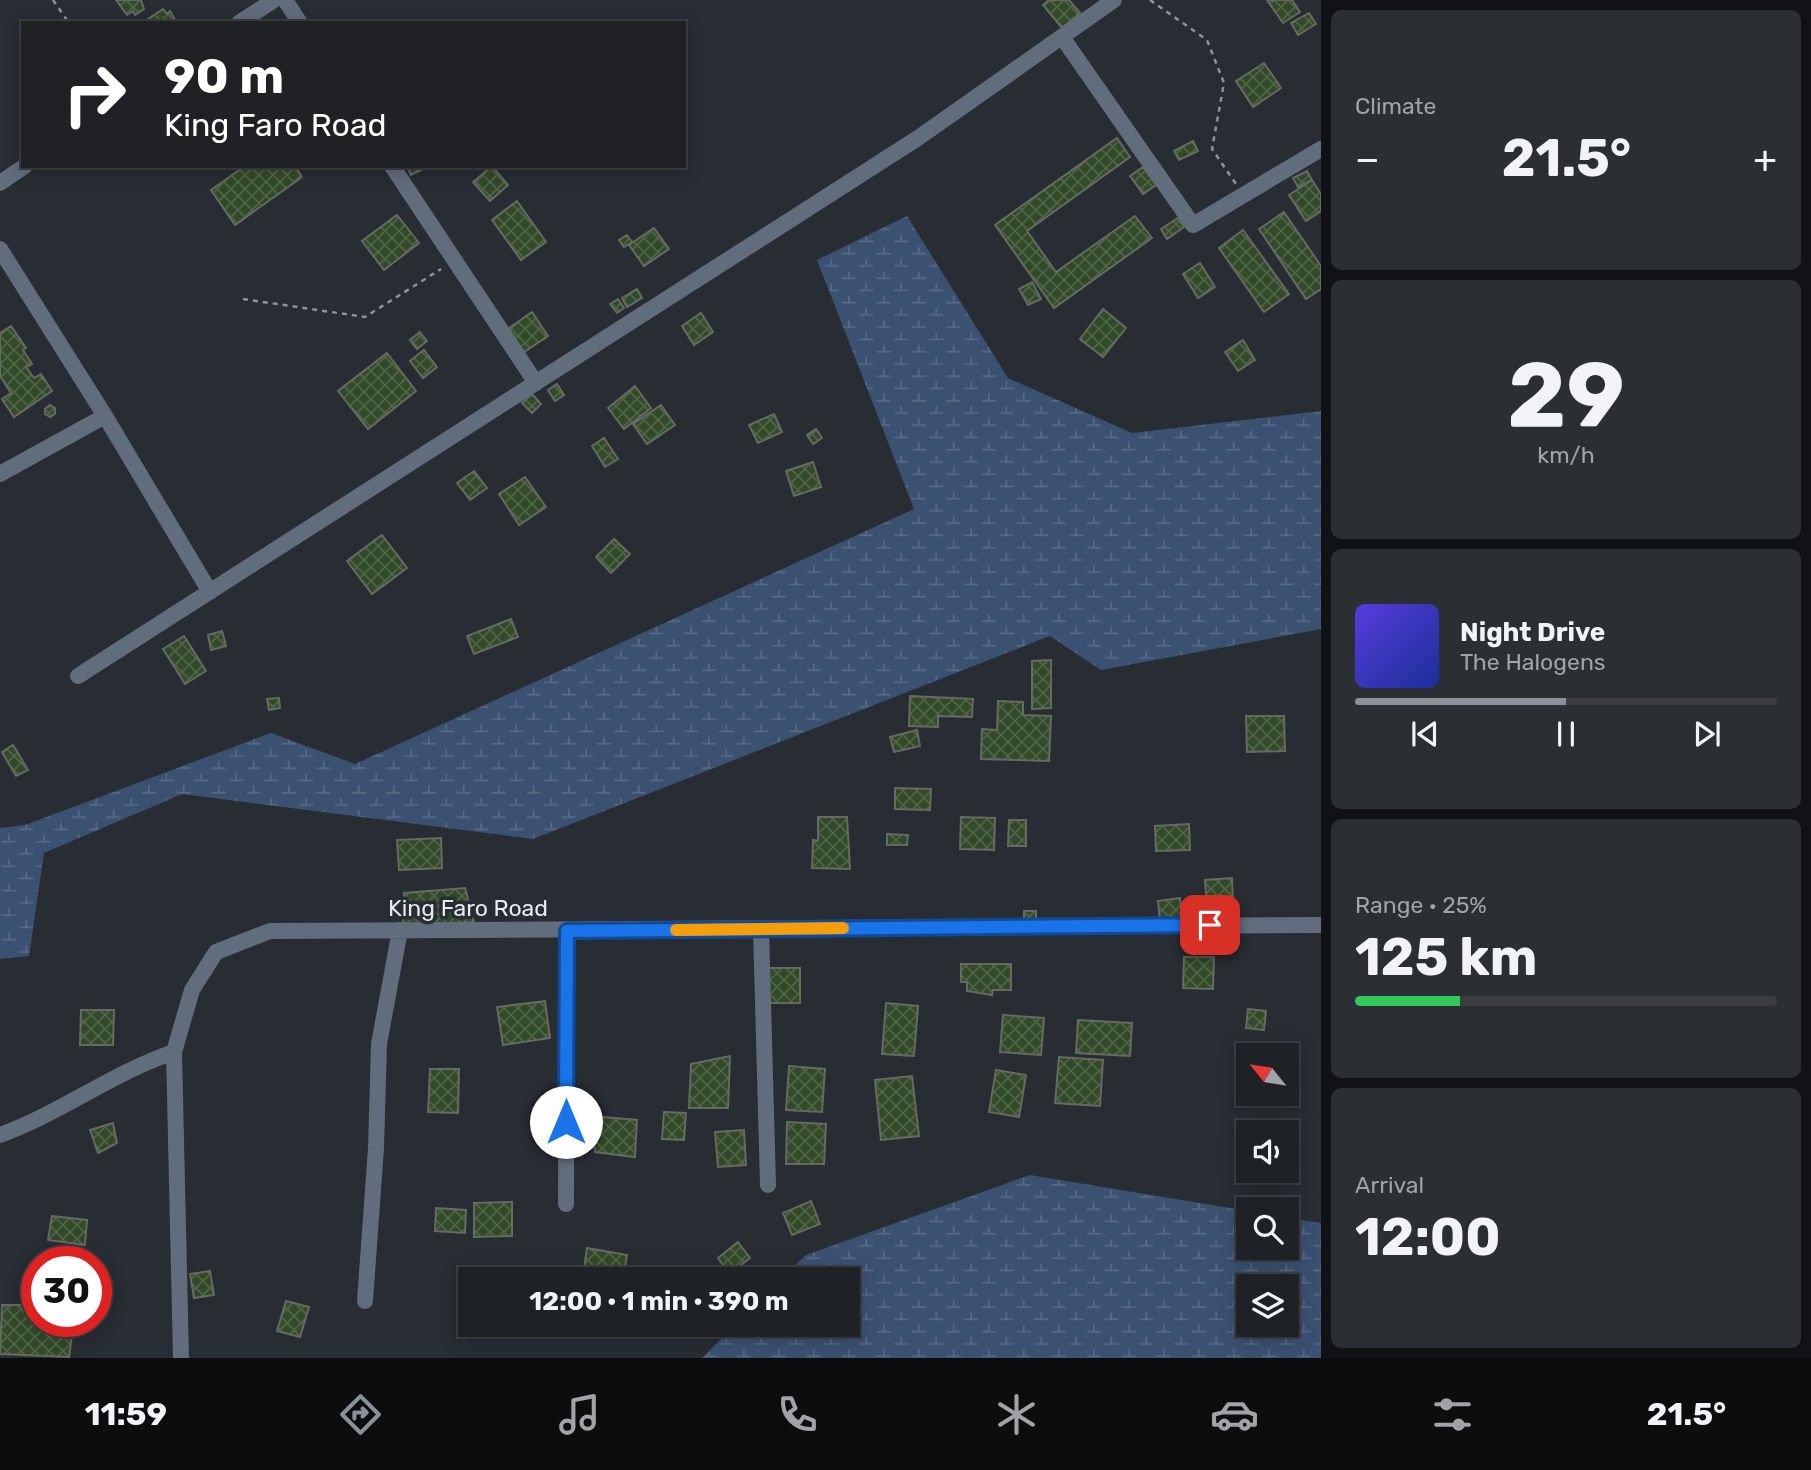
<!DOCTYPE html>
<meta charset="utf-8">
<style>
:root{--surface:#1e2126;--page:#2b2e32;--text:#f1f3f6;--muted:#a1a3a7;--line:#3c3e43;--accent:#8c9099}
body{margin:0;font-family:Rubik,sans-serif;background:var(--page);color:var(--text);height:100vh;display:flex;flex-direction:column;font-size:26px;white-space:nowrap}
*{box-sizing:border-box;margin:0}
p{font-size:23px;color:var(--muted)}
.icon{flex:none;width:38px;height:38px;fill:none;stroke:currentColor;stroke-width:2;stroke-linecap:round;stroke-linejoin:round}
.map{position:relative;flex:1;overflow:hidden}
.panel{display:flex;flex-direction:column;gap:10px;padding:10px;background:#101215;width:490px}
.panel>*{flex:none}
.banner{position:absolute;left:21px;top:21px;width:665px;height:147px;border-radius:0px;box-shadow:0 4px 18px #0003,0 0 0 2px var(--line);background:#202124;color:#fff;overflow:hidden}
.needle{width:46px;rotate:300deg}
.buttons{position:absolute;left:1236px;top:1043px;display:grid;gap:14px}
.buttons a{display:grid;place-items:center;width:63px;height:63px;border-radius:0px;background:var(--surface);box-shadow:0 4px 18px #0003,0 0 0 2px var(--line);font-size:35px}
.speed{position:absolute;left:21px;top:1246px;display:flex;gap:14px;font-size:35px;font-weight:700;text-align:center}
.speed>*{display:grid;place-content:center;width:91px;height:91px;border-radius:50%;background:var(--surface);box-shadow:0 4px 18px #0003,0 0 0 2px var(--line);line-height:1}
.speed .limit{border:10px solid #d22;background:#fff;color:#111}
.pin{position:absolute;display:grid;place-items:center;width:60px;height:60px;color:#fff;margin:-30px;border-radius:14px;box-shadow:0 4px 10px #0006}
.me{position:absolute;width:77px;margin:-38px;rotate:0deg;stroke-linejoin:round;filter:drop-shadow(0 0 5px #0008)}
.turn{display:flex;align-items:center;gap:24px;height:147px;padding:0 28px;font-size:32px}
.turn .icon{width:91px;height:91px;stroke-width:2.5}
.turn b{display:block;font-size:49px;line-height:60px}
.big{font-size:52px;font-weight:700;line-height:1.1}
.panel .widget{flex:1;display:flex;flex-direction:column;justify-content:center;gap:10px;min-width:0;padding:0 24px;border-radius:10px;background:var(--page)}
.panel .dial{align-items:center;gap:0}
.dial b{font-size:91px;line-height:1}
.song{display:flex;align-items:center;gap:21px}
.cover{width:84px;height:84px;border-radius:10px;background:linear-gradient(135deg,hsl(250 70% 55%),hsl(230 70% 35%))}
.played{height:7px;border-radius:4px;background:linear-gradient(90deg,var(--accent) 50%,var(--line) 50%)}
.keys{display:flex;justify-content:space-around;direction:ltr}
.heat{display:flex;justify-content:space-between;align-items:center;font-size:38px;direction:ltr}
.charge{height:10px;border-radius:5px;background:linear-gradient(90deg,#34c759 25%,var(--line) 0)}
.trip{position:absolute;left:458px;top:1267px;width:402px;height:70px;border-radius:0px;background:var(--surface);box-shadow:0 4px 18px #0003,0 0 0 2px var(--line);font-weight:700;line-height:70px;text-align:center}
.tabs{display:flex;height:112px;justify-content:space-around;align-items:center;background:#0c0d0f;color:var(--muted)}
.tabs .icon{width:49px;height:49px}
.tabs .active{color:var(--accent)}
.tabs b{font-size:32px;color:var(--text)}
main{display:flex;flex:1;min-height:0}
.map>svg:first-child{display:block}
.wetland{fill:url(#wetland-marsh);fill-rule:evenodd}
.building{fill:url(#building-cross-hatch);stroke:#656a63;stroke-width:2}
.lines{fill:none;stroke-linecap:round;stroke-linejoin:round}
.path{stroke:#8f9298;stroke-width:2.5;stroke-dasharray:5 5;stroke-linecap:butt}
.minor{stroke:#616c7c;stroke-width:16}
.route-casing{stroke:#114b97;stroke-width:18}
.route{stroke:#1a73e8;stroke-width:12}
.slow{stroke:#f59e0b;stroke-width:12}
.labels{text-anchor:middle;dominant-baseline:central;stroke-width:7;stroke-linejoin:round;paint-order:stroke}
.street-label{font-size:23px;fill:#e7eaee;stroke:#282c33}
</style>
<main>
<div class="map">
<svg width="1321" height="1358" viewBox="0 0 1321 1358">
<defs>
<pattern id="wetland-marsh" width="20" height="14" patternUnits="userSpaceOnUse" patternTransform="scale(1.75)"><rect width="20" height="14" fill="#3b5172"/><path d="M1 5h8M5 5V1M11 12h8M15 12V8" fill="none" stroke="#576a86"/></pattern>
<pattern id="building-cross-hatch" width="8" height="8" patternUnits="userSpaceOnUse" patternTransform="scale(1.75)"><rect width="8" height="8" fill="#324a27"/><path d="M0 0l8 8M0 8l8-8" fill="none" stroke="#506447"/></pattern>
</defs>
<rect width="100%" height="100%" fill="#282c33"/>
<!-- wetland -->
<path class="wetland" d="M907,216l101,162 124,55 189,-22v218l-220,41 -51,-34 -517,203 -351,-45 -138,59 -15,103 -29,3v-131l25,-3 246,-92 84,31 559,-255 -97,-249z
M1030,1175l218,36v37h38v-30l35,5v135h-619l33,-33h114v-46h-68l25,-24zM1248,1286h38v39h-38z"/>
<!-- building -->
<path class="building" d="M116,0h25l3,9 -9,6 -2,-4 -6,4z
M1049,0h20l11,13 -18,15 -19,-23z
M1267,0h25l8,12 -17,11z
M163,9l4,5 3,-3 7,12h-35z
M1309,13l7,11 -18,11 -7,-12z
M1264,63l17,25 -28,19 -17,-26z
M1117,138l13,19 -103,74 29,41 79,-56 17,22 -98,70 -59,-83z
M1193,141l5,10 -19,9 -5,-9z
M245,166h50l7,11 -67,48 -24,-35z
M407,166h22l-18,9z
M492,166l16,19 -18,16 -17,-19z
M1143,167l13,18 -13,9 -13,-18z
M1307,171l5,9 -14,7 -5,-9z
M1312,180l9,14v17l-15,10 -17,-26z
M517,201l29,41 -25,18 -29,-40z
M1284,212l37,54v23l-15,10 -47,-70z
M397,215l22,28 -35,27 -22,-29z
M1178,218l6,9 -17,12 -6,-10z
M654,228l15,21 -25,17 -15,-21z
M1243,230l46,64 -25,18 -45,-64z
M627,235l5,7 -8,5 -5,-7z
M1200,263l15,24 -17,11 -15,-24z
M1032,282l9,17 -13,6 -9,-16z
M637,289l5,9 -15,9 -5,-9z
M618,299l6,9 -7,5 -7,-9z
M1103,309l23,19 -23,29 -23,-18z
M532,312l16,24 -24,16 -16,-23z
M701,313l12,19 -19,13 -12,-19z
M11,326l15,22 -3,2 9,14 -6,3 8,11 7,-4 11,17 -38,26 -12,-18 9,-6 -11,-17v-43z
M420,332l7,9 -10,8 -7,-9z
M1243,340l12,20 -17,11 -13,-19z
M424,350l13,17 -14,11 -13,-17z
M387,353l29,38 -48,38 -30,-38z
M557,384l7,11 -9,6 -7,-11z
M635,386l16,22 -27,21 -16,-21z
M532,394l9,10 -9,9 -10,-10z
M50,405l5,3v6l-5,3 -5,-3v-5z
M661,405l14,20 -28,19 -14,-20z
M774,414l8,18 -24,11 -9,-18z
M816,429l6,9 -9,6 -6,-9z
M604,438l14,21 -13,8 -13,-21z
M813,462l8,25 -27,9 -8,-25z
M474,471l13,17 -17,12 -13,-17z
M525,477l21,30 -27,18 -20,-31z
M382,535l25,33 -35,26 -25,-33z
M614,539l16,15 -19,19 -15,-16z
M511,619l7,18 -44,17 -7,-18z
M222,631l4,15 -15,4 -3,-15z
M184,636l22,35 -21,13 -22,-35z
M1051,660v48l-19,1v-48z
M910,696l63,3 -1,18 -34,-1v11l-29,-1z
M279,698l1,10 -11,2 -2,-11z
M998,701l25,1v13l28,1 -2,45 -68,-2 1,-30 15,1z
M1246,716h38l1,35 -38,1z
M917,730l3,16 -26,6 -4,-15z
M13,745l15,25 -12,6 -14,-24z
M895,788l36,1 -1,21 -35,-1z
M818,817h29l3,52 -38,-1 1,-28 5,1z
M961,817l34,1 -1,32 -34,-1z
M1009,820h17v26h-18z
M1189,824l1,26 -34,1 -1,-25z
M887,834l21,1 -1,10h-20z
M441,838l1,30 -43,2 -2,-30z
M1232,878l1,26 -26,2 -2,-26z
M465,888l9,34 -71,4 1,-33z
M1180,898l2,20 -22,3 -2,-20z
M1024,911h12v12h-12z
M1184,957h30l-1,32 -30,-1z
M961,964h50v26h-18l-1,5 -25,-4v-9h-6z
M768,968h32v35h-31z
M545,1001l5,37 -47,7 -6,-38z
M886,1003l32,3 -4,50 -32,-2z
M1248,1009l18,2 -2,19 -18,-2z
M81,1010h33l-1,35h-33z
M1003,1015l41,3 -3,37 -41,-3z
M1078,1020l54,3 -2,33 -54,-3z
M730,1056l-2,52h-39l2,-44z
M1059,1057l44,3 -3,46 -45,-3z
M789,1066l36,3 -3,43 -36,-2z
M430,1069h29l-1,44 -30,-1z
M996,1070l30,5 -7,42 -30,-5z
M912,1076l7,60 -38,4 -6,-60z
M664,1112l22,1 -2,27 -22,-1z
M591,1116l46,4 -2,37 -40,-5z
M787,1122l39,2 -2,40h-38z
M113,1123l4,20 -19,10 -8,-23z
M744,1130l2,35 -28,2 -3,-35z
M811,1201l9,23 -28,11 -9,-22z
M512,1202v34l-38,1v-34z
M436,1208l30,2 -1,23 -30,-2z
M52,1216l35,4 -2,25 -37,-5z
M738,1242l12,16 -21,16 -11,-16z
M587,1248l40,7 -4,24 -40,-4z
M210,1271l4,24 -20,3 -4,-24z
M286,1301l23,6 -9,30 -23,-6z
M2,1305h35v16h37l-5,36 -69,-3z"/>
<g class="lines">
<!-- path -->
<path class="path" d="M53,0l16,23
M1150,0l57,40 17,43 -12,66 24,35
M243,299l122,18 76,-48"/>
<!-- minor -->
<path class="minor" d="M285,0l15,23
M239,23l35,-23
M1062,37l131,188 128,-76
M392,166l144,217
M0,183l25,-17
M0,249l105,167 105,176
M0,474l105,-58
M78,676l840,-538 196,-138
M761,929l7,256
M174,1052l7,306
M0,1135c61,-22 112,-62 174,-83l18,-62 24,-38 54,-21 1051,-6
M566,1204l1,-273
M365,1301l11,-153 3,-104 21,-114"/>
</g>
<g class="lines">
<!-- route casing -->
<g class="route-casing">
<path id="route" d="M566,1122l1,-191 643,-6"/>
</g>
<!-- route -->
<use href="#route" class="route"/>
<!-- slow -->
<path class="slow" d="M676,930l167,-2"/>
</g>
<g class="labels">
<!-- street labels -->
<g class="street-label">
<text x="468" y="908">King Faro Road</text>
</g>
</g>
</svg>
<div class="buttons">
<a><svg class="needle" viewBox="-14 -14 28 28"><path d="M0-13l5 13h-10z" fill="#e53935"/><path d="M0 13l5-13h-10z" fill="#a1a3a7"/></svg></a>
<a><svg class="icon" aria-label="sound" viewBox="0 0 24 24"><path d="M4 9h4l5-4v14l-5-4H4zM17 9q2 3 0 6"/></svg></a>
<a><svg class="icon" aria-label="search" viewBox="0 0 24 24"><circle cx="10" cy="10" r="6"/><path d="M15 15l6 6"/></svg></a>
<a><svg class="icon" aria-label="layers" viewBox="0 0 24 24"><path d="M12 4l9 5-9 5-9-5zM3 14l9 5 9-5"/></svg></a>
</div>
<div class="speed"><div class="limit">30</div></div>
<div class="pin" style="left:1210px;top:925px;background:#d93025"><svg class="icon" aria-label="arrive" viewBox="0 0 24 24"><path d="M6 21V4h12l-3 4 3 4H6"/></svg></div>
<svg class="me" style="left:566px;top:1122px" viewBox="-20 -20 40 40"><circle r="19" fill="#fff"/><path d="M0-13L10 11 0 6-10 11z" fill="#1a73e8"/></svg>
<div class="trip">12:00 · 1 min · 390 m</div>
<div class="banner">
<div class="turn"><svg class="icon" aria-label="right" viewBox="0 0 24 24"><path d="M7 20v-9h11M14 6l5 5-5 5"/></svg><div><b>90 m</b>King Faro Road</div></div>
</div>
</div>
<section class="panel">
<div class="widget"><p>Climate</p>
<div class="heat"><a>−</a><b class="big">21.5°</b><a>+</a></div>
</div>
<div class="widget dial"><b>29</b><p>km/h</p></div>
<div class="widget">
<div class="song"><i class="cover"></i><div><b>Night Drive</b><p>The Halogens</p></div></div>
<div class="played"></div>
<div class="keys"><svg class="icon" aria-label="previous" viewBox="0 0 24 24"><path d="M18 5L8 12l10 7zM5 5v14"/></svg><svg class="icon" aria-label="pause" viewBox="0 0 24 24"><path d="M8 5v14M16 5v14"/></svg><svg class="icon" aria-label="next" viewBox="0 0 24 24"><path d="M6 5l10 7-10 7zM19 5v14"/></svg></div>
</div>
<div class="widget"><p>Range · 25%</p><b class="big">125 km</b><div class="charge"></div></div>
<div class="widget"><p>Arrival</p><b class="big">12:00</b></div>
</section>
</main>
<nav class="tabs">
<b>11:59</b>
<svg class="icon active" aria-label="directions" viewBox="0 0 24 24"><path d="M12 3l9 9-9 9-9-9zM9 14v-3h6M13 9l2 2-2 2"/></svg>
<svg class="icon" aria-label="music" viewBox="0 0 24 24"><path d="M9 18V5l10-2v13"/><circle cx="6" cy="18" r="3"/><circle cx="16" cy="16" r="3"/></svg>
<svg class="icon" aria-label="phone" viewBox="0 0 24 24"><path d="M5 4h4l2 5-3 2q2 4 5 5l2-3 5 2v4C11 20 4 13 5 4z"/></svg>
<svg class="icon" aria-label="climate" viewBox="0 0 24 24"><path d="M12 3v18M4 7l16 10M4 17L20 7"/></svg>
<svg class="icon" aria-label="car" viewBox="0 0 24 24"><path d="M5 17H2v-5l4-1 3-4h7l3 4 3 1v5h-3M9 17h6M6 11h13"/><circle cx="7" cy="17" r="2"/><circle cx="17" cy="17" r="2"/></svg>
<svg class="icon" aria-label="filters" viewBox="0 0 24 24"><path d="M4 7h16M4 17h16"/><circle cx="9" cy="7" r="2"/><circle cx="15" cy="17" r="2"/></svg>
<b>21.5°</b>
</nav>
